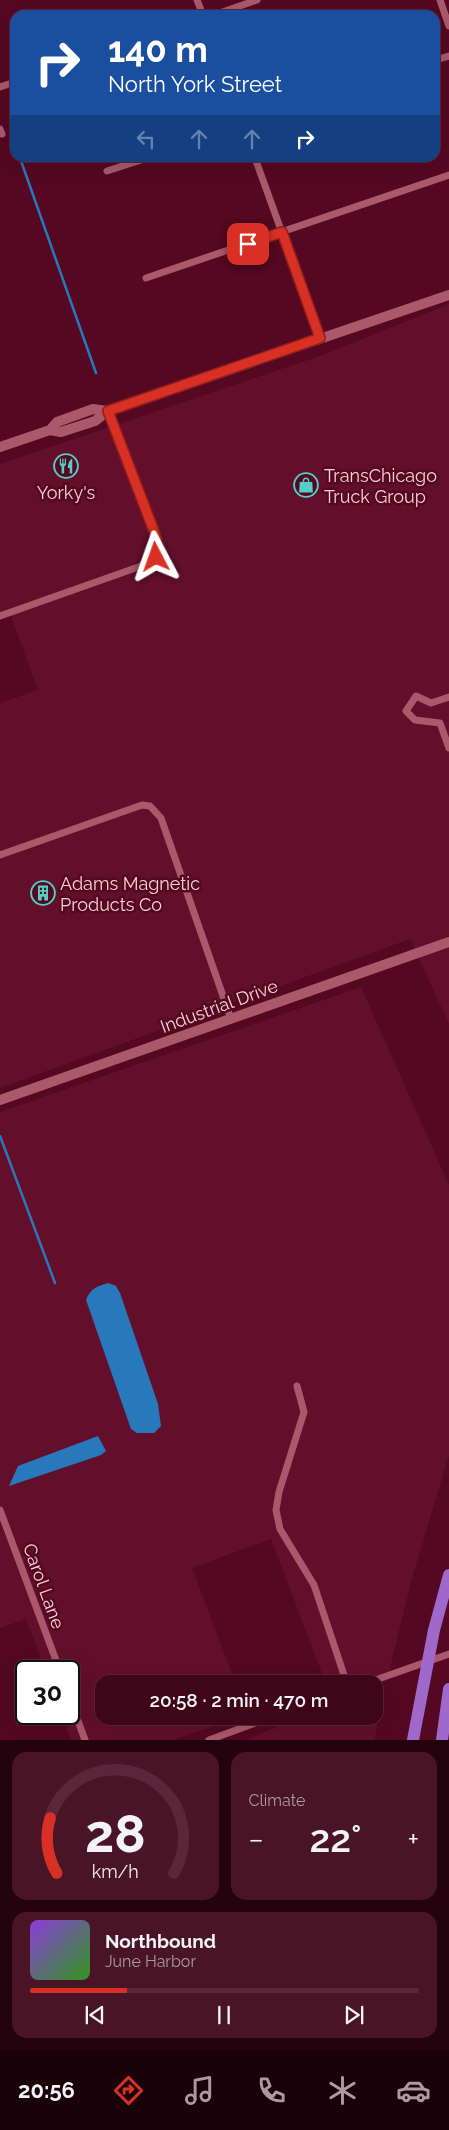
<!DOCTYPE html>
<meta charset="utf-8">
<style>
:root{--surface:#3f061a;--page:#4a1427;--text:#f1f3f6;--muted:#ad99a2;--line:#582739;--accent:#d93025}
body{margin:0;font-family:Raleway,sans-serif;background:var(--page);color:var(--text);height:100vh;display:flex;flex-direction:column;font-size:19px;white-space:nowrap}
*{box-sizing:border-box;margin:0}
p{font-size:16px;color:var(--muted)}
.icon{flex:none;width:28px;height:28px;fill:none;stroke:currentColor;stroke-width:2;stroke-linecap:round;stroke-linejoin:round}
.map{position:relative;height:1740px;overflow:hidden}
.drawer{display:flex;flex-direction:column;gap:12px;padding:12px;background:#23030e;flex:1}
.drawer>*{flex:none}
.banner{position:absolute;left:10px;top:10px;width:430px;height:152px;border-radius:15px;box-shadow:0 5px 20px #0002,0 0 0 1px var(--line);background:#1a4fa0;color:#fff;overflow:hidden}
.speed{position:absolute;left:15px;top:1660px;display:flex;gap:10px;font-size:25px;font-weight:700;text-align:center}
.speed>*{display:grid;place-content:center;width:65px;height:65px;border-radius:50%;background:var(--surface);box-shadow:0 5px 20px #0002,0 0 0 1px var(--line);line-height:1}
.speed .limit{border:2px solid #111;border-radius:8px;background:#fff;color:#111}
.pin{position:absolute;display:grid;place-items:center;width:42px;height:42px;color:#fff;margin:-21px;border-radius:10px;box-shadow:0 2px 8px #0006}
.me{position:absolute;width:55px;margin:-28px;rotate:356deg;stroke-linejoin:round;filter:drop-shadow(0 0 4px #0008)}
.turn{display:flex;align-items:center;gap:18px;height:105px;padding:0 15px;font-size:22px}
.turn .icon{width:65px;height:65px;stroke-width:2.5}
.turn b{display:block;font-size:35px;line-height:42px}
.lanes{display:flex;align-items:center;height:48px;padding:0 15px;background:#0003;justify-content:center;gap:25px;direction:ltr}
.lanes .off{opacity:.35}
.big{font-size:38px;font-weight:600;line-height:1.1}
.drawer .card{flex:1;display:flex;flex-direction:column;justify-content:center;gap:8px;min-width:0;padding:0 18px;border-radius:15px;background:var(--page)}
.drawer .dial{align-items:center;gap:0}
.dial svg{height:130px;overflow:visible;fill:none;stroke:var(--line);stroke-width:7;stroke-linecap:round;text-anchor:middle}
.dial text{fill:var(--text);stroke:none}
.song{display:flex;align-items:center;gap:15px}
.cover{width:60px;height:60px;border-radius:8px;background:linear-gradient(135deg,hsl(270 70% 55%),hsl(110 70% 35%))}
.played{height:5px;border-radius:2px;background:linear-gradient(90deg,var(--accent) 25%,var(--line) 25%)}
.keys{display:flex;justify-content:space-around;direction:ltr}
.heat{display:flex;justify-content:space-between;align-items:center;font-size:28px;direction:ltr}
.drawer .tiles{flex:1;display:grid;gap:12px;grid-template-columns:1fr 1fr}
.card:last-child{grid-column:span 2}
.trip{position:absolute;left:95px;top:1675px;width:288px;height:50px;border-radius:15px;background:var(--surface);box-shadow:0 5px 20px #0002,0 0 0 1px var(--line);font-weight:600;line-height:50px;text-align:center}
.tab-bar{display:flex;height:80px;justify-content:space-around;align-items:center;background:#19020a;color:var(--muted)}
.tab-bar .icon{width:35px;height:35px}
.tab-bar .on{color:var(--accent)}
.tab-bar b{font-size:22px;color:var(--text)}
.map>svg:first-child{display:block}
.built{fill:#630f2b}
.water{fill:#2879bb}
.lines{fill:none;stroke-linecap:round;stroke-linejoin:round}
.stream{stroke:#2879bb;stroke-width:2.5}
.street{stroke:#aa596a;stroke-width:7}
.secondary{stroke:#aa596a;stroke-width:10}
.highway{stroke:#9e69ca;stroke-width:12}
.route-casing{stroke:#8d1f18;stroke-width:12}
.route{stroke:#d93025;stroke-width:9}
.labels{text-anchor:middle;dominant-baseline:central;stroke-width:5;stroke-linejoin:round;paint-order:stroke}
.poi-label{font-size:18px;fill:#fcced5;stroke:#540822;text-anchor:start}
.street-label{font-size:18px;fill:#fcced5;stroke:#540822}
</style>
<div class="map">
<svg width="449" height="1740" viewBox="0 0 449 1740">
<rect width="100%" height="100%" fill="#540822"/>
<!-- built -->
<path class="built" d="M449,304v720l-39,-85 -410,149v-385l38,-13 -27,-74 -11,3v-155l323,-109z
M361,987l88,198v270l-38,127 -22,90 -31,12h-32l-55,-145 -79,29 44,116h-132v32h142l-74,24h-101l-10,-26h8v-43h-23l-20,-52 -26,9v-516z
M382,1680l-7,60h-129l55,-24h73v-32z"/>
<!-- water -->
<path class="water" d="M108,1283l8,3 4,7 38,111 3,22 -7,7h-17l-6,-4 -45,-129c4,-11 11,-14 22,-17z
M98,1436l8,15 -5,4 -92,31 9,-20z"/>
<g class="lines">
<!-- stream -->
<path class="stream" d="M11,132l4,12
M20,158l76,215
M0,1136l55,147"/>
<!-- street -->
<path class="street" d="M197,0l6,15
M440,0l9,26
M214,15l43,-15
M435,60l14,-4
M0,87l15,-5
M0,129l2,5
M255,158l65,180
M107,171l40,-13
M146,278l303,-103
M0,616l144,-51 12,-8 2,-10 -1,-8 -49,-128
M449,697l-18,6 -15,-7 -10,15 9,9 25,3 9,25
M0,855l142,-50 8,1 11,12 70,201
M297,1386l7,26 -25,80 -3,18 4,19 34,56 33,99
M0,1510l60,161
M364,1684l85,-30
M69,1696l16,44
M209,1740l65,-24"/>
<!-- secondary -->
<path class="secondary" d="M50,430l7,-8 36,-13 15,2
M0,447l50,-17 11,2 34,-11 13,-10 341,-116
M0,1100l449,-158"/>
<!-- highway -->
<path class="highway" d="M413,1740l21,-110 15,-55
M442,1740l7,-51"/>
</g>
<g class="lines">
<!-- route casing -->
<g class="route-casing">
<path id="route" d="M156,557l2,-10 -1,-8 -49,-128 212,-73 -38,-106 -34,12"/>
</g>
<!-- route -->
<use href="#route" class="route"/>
</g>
<!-- icons -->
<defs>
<g id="restaurant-ring" transform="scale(1.25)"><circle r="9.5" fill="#540822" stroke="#56cec4" stroke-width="1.5"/><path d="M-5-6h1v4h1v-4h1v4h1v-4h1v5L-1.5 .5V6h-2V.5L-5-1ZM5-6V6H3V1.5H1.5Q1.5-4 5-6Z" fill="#56cec4"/></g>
<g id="shop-ring" transform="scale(1.25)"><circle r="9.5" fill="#540822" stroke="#56cec4" stroke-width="1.5"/><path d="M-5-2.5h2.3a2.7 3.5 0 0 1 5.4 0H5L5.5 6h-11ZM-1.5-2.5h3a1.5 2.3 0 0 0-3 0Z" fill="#56cec4"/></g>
<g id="building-ring" transform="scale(1.25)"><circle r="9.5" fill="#540822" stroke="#56cec4" stroke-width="1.5"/><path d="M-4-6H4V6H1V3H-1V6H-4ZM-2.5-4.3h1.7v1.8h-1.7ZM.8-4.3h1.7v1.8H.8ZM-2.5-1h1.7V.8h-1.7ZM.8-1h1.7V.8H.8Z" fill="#56cec4"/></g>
</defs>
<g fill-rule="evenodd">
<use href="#restaurant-ring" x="66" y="466"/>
<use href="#shop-ring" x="306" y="485"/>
<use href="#building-ring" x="43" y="893"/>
</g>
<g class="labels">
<!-- poi labels -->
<g class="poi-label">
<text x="324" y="475">TransChicago<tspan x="324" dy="21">Truck Group</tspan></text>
<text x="66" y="492" text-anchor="middle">Yorky's</text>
<text x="60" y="883">Adams Magnetic<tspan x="60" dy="21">Products Co</tspan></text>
</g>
<!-- street labels -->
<g class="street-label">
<text transform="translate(219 1006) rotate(-20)">Industrial Drive</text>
<text transform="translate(44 1586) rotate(70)">Carol Lane</text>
</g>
</g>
</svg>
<div class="speed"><div class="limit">30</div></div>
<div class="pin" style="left:248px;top:244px;background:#d93025"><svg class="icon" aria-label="arrive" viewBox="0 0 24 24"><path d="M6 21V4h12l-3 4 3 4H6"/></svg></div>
<svg class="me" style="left:156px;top:557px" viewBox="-20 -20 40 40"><path d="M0-17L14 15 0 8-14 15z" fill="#d93025" stroke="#fff" stroke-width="4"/></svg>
<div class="trip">20:58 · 2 min · 470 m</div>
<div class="banner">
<div class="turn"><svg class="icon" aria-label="right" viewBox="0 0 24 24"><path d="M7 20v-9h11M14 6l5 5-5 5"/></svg><div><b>140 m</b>North York Street</div></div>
<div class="lanes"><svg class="icon off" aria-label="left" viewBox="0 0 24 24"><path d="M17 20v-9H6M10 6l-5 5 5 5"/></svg><svg class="icon off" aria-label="ahead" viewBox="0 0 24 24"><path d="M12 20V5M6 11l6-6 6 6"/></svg><svg class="icon off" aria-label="ahead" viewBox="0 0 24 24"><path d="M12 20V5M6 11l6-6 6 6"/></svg><svg class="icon" aria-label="right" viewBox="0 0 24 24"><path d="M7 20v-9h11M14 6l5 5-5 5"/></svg></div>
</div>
</div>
<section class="drawer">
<div class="tiles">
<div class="card dial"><svg viewBox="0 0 100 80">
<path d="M14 69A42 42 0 1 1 86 69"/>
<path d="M14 69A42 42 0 0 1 10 35" stroke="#d93025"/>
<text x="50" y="56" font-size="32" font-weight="700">28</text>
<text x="50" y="72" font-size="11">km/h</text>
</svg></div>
<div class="card"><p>Climate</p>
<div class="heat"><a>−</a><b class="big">22°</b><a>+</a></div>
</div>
<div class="card">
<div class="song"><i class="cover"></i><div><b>Northbound</b><p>June Harbor</p></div></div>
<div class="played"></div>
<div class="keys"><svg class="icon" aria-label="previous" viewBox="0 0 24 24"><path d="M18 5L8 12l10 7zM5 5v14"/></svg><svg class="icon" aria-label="pause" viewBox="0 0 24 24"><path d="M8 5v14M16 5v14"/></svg><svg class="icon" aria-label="next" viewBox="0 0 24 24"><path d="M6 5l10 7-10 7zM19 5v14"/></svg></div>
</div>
</div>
</section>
<nav class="tab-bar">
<b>20:56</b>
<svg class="icon on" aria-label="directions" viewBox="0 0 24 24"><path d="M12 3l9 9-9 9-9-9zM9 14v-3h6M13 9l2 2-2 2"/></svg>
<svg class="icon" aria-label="music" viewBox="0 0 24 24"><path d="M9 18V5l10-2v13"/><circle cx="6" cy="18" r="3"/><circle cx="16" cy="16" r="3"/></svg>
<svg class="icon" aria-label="phone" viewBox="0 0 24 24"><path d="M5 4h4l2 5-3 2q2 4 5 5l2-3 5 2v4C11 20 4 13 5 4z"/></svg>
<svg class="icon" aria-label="climate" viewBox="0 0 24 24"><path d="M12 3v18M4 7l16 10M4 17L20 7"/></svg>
<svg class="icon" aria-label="car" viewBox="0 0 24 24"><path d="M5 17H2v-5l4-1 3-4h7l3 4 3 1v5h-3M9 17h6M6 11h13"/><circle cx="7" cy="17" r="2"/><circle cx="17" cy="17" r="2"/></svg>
</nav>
